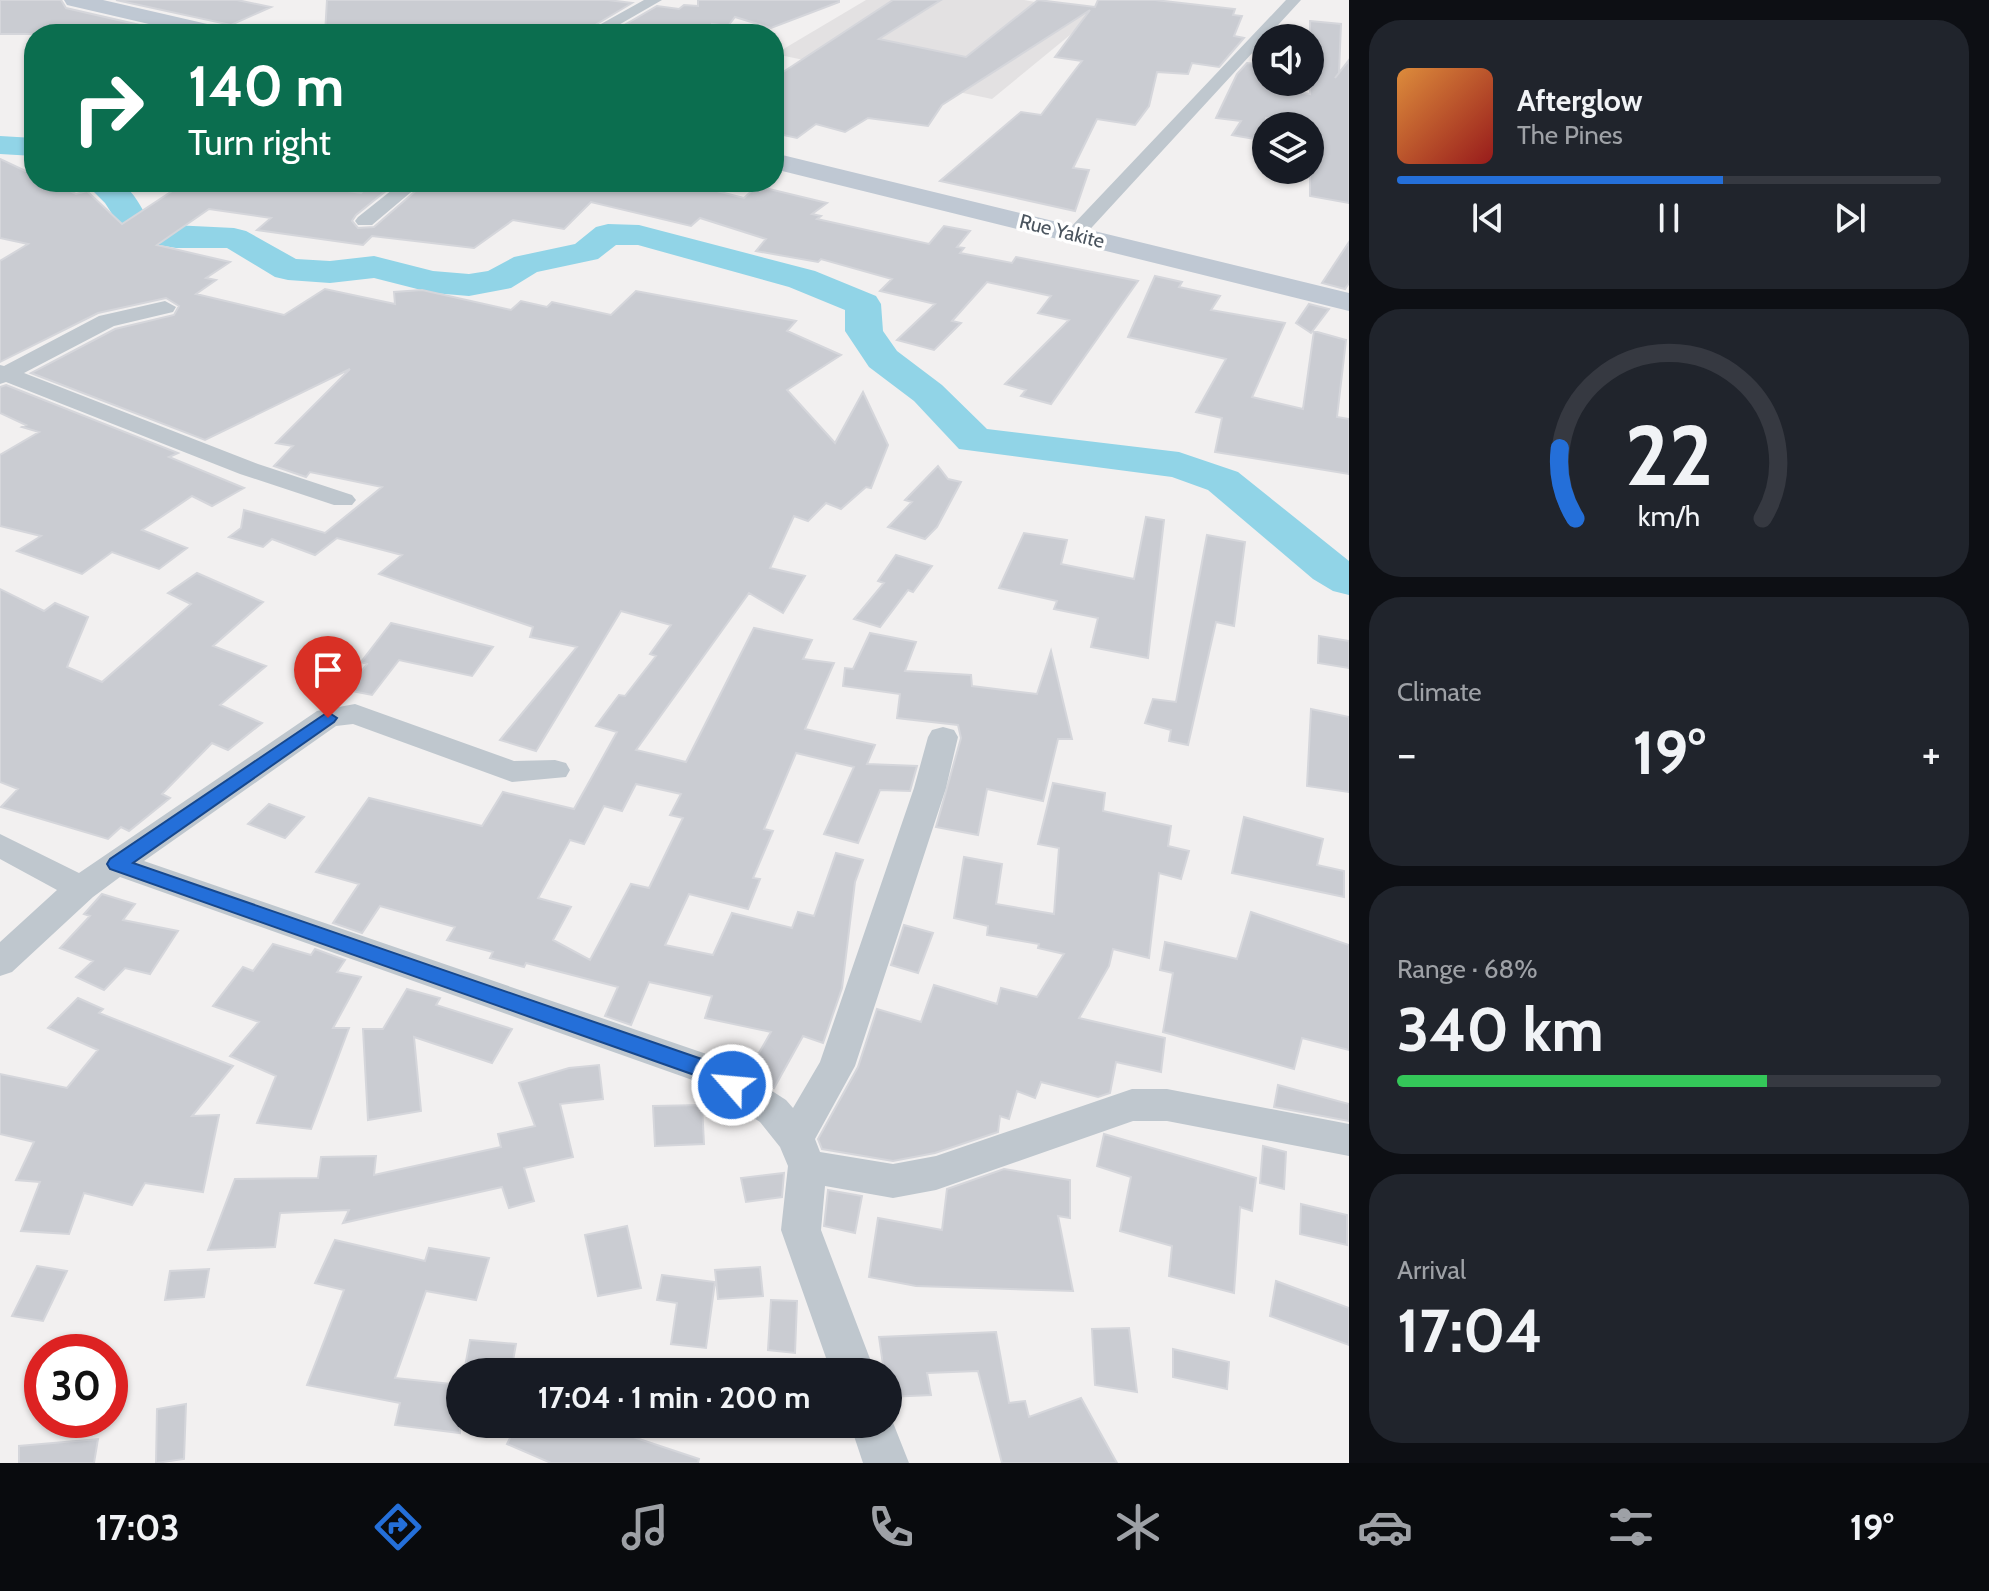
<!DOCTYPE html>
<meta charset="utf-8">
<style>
:root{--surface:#171b24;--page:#20242c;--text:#f1f3f6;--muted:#9ea1a6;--line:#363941;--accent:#246fd9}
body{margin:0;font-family:Cabin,sans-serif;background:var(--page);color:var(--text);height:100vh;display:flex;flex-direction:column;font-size:30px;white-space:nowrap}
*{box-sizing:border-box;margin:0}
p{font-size:26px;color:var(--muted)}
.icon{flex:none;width:44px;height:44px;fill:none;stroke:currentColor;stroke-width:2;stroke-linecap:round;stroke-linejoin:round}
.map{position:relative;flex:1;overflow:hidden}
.side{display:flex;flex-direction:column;gap:20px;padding:20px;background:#0d0f14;width:640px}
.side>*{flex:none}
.top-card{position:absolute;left:24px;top:24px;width:760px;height:168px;border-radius:32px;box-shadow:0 2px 6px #0004;background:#0b6e4f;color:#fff;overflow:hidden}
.fabs{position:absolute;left:1252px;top:24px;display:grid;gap:16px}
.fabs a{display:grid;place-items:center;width:72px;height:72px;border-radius:50%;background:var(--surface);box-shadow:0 2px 6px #0004;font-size:40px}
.speed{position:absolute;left:24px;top:1334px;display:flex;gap:16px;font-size:40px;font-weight:700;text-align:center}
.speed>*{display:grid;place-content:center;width:104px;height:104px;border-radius:50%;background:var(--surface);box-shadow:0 2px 6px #0004;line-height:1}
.speed .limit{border:12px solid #d22;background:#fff;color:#111}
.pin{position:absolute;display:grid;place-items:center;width:68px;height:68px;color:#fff;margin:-82px -34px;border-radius:50% 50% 50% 0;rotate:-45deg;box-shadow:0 0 8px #0007}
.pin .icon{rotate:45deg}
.me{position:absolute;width:88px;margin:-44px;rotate:297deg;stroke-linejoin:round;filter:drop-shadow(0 0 6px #0008)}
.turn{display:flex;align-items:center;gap:28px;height:168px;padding:0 32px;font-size:36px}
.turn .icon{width:104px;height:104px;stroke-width:2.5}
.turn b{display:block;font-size:56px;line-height:68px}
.big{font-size:60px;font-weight:700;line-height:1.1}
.side .widget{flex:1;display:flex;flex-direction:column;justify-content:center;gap:12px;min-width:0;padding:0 28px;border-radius:32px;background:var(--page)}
.side .dial{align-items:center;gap:0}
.dial svg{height:208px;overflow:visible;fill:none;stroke:var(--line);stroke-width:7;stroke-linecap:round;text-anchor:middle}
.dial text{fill:var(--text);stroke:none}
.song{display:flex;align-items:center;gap:24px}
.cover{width:96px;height:96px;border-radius:12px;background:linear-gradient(135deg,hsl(30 70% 55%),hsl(0 70% 35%))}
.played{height:8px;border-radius:4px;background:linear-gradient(90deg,var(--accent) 60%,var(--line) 60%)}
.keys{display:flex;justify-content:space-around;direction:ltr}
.heat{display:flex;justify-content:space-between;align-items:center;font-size:44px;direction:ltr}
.charge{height:12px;border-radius:6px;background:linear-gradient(90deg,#34c759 68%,var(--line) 0)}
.trip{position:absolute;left:446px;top:1358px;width:456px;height:80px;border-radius:40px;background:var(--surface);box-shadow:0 2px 6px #0004;font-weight:700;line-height:80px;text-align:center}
.menu{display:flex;height:128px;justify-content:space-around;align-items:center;background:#090b0e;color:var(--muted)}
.menu .icon{width:56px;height:56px}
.menu .selected{color:var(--accent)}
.menu b{font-size:36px;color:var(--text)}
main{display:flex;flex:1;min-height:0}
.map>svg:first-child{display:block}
.education{fill:#e3e1e2}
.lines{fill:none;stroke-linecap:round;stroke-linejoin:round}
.river{fill:#91d4e7;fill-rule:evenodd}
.building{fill:#caccd2;stroke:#d5d6db;stroke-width:2;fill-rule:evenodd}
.minor{fill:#bfc7ce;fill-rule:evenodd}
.secondary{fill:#bfc8d3;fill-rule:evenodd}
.route{fill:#246fd9;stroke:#17488d;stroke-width:2}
.labels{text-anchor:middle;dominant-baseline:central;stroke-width:7;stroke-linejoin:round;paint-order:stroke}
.far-street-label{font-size:20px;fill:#49535d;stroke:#fff}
</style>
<main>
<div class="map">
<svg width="1349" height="1463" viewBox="0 0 1349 1463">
<rect width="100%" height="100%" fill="#f2f0f0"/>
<!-- education -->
<path class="education" d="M866,0h158l62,11 6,6 -100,82 -217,-45z"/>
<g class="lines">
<!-- river -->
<path class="river" d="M0,136l34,2v18l-34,-2z
M84,182c49,0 42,2 68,42l82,4 12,3 50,28 34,2 44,-5 59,15 36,3 19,-3 26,-14 61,-13 21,-17 12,-3 31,1 176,46 61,25 5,8 2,27 14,20 45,34 45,44 192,23 59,20 111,89v34l-16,-4 -20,-12 -105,-89 -36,-13 -213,-28 -45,-48 -45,-34 -24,-36v-21l-56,-23 -151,-42h-22l-18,14 -61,13 -26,16 -42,8 -36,-3 -59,-15 -44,5 -42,-3 -13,-3 -48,-29h-51l-47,-8 -24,-37z"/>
</g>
<!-- building -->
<path class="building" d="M0,0h61l5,8 78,18 -16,5 -11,-3 -23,6h-94z
M116,0h121l34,7 -40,18z
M327,0h281l24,3 -52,31h-255z
M698,0h141v2l-68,26 -36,-11 -7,9 -16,-2v10h-103l48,-28 22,3 5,-4 14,1z
M893,0h48l-62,39 87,18 72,-57 57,7 3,-7h57l80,9 -2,6 9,1 -8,20 10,2 -25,29 -27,-4 -4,11 -31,-2 -8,34 -14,19 -38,-6 -24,49 16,2 -14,41 -135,-30 81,-69 20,3 41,-54 -27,-4 35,-47 -148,95 -14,21 -60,-8 -23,14 -29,-8 -19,14 -23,-5v-55z
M1310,21l31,3 -2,49 -4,5 14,-18v143l-39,-7v-72l-44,-6v23l-34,-6 9,-14 -25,-3 21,-44 10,-11 19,2v22l44,7z
M0,159l34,16v7h17l25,12 11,-3 35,33 64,-42h99l76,11 12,-11h24l-41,33 -4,6 6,7 16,-1 52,-45 69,6 6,-6h180l63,16 13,-12 70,17 -15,11 9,2 -4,3 112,25 15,-18 26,5 -13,16 7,1 -4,5 52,10 4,-6 122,24 -87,123 -30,-8 5,-6 -21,-6 64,-64 -31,-7 13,-17 -64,-14 -35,39 9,2 -27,27 -37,-10 38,-36 -55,-13 12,-12 -71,-20 -3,3 -62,-11 10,-12 -66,-21 -9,8 -100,-24 -27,27 -51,-9 -39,28 -102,-12 -9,9 -106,-15 14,-12 -62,-9 -52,36 73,17 -24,16 10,2 -20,14 88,21 41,-26 70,15 -1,-12 28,-2 89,20 10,-9 26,6 5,-5 59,13 25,-24 160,30 -9,10 54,24 -54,35 48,53 28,-51 25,53 -17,43 -5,-1 -25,22 -15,-6 -18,18 -14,-5 -24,52 35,8 -22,37 -34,-20 -113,157 50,12 68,-134 58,12 -9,19 31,4 -29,66 70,16 -8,19 50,2 -7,25 -30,-1 -22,53 -34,-9 30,-67 -58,-14 -32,76 9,2 -20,47 7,1 -12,30 -59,-15 -24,51 48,10 19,-42 60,15 6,-16 16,4 22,-63 27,7 -8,22 -13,106 -19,55 -20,-7 -29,52 -26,-16 23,-40 -66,-14 7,-22 -63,-14 -18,43 -26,-9 13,-29 -92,-24 -2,4 -34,-9 3,-6 -46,-12 8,-13 -75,-21 -18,27 -29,-10 26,-39 -43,-12 53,-74 113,28 21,-34 71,17 43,-77 -21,-6 23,-31 6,1 31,-40 -6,-2 21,-29 -50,-14 -85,140 -36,-11 77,-93 -47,-10 3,-10 -154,-53 23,-19 -65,-17 -22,17 -43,-16 -9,8 -34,-10 12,-9 3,-18 81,23 57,-46 -72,-15 -4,5 -32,-11 19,-20 -17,-3 74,-74 -145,71 -174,-67 84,-44 59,-14 5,-9 -13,-8 -68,15 -98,49v-101l28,-17 -28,-6zM636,784l45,10 -11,21 13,3 -34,70 -18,-4 -41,76 -37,-20 18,-33 -33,-9 32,-58 14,4 20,-38 18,5z
M1349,242v41l-4,6 -23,-6z
M1155,276l27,6 -3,5 41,9 -9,14 74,13 -33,74 51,12 11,-78 32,9 -9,77 12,2v55l-134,-22 7,-34 -26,-6 30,-53 -98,-22z
M1309,304l20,5 -18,24 -15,-10z
M6,385l172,68 -9,4 75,31 -32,18 -20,-10 -50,34 45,18 -28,21 -47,-17 -30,22 -65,-23 24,-15 -41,-10v-71l39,-23 -17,-5 4,-2 -26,-12v-26z
M938,466l10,13 13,3 -24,45 -12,12 -37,-12 24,-25 -7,-2z
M1146,517l18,3 -16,138 -57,-11 7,-29 -44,-9 3,-8 -58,-13 25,-55 43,7 -6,24 73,15z
M1207,535l38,7 -11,84 -18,-4 -28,123 -19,-4 2,-11 -26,-7 8,-24 23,3z
M896,555l36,11 -19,26 -5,-2 -28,37 -26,-8 30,-36 -6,-2z
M197,573l66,29 -50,44 53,20 -46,39 42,18 -34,27 -16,-7 -50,51 8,4 -41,33 -8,-4 -13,12 -107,-32 17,-18 -18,-7v-193l44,22 11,-8 33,14 -21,50 35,15 89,-78 -23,-11z
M391,623l102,24 -21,29 -73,-16 -27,35 -25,-5 20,-26 -6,-2z
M870,633l46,9 -11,29 66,4 1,11 65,8 14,-43 21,88h-14l-15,62 -56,-12 -9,46 -42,-8 25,-89 -3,-13 -61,-7 3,-24 -57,-8 2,-18 8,1z
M1319,636l30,5v27l-31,-5z
M1311,709l38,8v75l-42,-6z
M1053,783l52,10 -2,18 68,15 -3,20 21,5 -8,28 -22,-6 -10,85 -36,-9 -4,17 -30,52 86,20 -4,34 -45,-10 -6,31 -12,4 -57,-15 -6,16 -18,-7 -8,28 -9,-3 -2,16 -63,21 -42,8 -71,-12 -4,-10 40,-72 19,-58 44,13 13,-37 63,19 4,-16 36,9 27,-43 -26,-6 1,-4 -52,-9 1,-9 -34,-8 10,-61 38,7 -6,40 58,10 5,-66 -21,-4z
M269,804l35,13 -19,21 -37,-14z
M1244,817l79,22 -6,26 27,6v26l-112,-24z
M102,894l33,10 -12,16 55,11 -28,43 -25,-6 -21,22 -28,-13 17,-16 -33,-13 30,-32 -6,-2z
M1251,912l98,33v105l-47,-12 -8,31 -131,-37 10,-59 -13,-3 5,-28 72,17z
M904,925l29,8 -15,40 -27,-8z
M273,944l38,11 4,-6 30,11 -8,12 24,5 -28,51h16l-38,101 -54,-6 19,-47 -46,-20 29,-34 -46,-16 30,-39 10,4z
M407,989l33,9 -4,7 76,24 -20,34 -78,-26 7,74 -53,9 -5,-91h20z
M78,998l25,11 -4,4 134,53 -41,50 27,-1 -16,77 -58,-9 -13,22 -48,-12 -15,41 -48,-3 19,-49 -24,-2 18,-38 -34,-8v-60l67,14 31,-38 -50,-22z
M599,1065l4,34 -43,5 13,53 -49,11 10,33 -25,7 -7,-21 -159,36 6,-13 -69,3 -5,34 -67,3 27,-71 83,-1 3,-21 55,-1 -2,19 127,-28 -3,-13 37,-8 -16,-43 50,-15z
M1278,1085l71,19v17l-75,-14z
M702,1105l2,39 -49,2 -2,-40z
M1104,1134l152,44 -4,33 -12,-4 -6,86 -65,-17 3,-30 -52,-15 11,-54 -34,-11z
M1263,1146l23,6 -2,37 -24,-6z
M1004,1169l66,11v38l-12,-2 15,75 -157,-5 -47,-9 9,-59 64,12 5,-41z
M784,1173l-2,24 -36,5 -5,-24z
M828,1190l34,6 -7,37 -31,-7z
M1301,1204l46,11v30l-47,-11z
M627,1226l14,62 -43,8 -13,-61z
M335,1240l90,21 4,-13 60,10 -13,42 -50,-9 -31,87 65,7v48l-65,-8 5,-22 -93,-18 37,-95 -29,-7z
M37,1266l30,5 -24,50 -31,-5z
M760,1267l3,29 -45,3 -3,-29z
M209,1269l-5,28 -39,3 5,-29z
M662,1275l53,7 -9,66 -35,-4 6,-41 -20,-3z
M1276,1281l73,27v37l-79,-29z
M771,1300l26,1 -2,52 -27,-3z
M1129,1328l8,64 -42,-7 -3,-56z
M996,1332l13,71 16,-2 4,16 52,-19 36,65h-115l-24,-92 -51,2 4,22 -43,2v-25h-4l-5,-35z
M470,1340l46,4 -5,28h-47z
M1173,1349l56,13 -2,27 -54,-12z
M186,1404l-2,55 -28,4 1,-54z
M517,1424h95l-3,5 90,30 -1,4h-147l-44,-19z
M98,1439l-4,24h-75v-17z"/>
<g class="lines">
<!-- minor -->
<path class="minor" d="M644,0h18l-59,34h-20z
M1286,0h15l-219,238h-14l-3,-4 3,-4z
M402,182h21l-51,43h-14l-3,-4 3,-4z
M165,301l11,6 -3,5 -59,14 -90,47 234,91 94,31 4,5 -4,5h-18l-94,-31 -234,-92 -6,2v-19l4,1 95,-50z
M355,704l159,57 41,-1 11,3 4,7 -4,7 -54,5 -159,-58 -17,2 -192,135 580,199 62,40 7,8 27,-46 94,-274 14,-51 4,-7 11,-3 11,3 4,7 -12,51 -91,278 -40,73 5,13 73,12 43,-8 196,-67h35l182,35v32l-182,-35h-34l-197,69 -43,8 -68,-12 -4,44 54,142h-44l-50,-142 7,-64 -8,-19 -20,-25 -62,-40 -578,-205 -27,20 -81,75 -12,4v-34l57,-52 -57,-31v-25l79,39 238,-162z
M888,1410l21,53h-46l-13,-39h38z"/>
<!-- secondary -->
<path class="secondary" d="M64,0h39l126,29 3,5h-40l-125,-29z
M774,153l575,140v18l-575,-142z"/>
</g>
<!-- route -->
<path class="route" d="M328,712l9,6 -3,4 -201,141 586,202 21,13 3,7 -3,6c-15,5 -25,-6 -37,-13l-593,-209 -3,-5 3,-5z"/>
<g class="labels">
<!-- far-street labels -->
<g class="far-street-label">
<text transform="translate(1062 231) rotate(14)">Rue Yakite</text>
</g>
</g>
</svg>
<div class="fabs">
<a><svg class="icon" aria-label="sound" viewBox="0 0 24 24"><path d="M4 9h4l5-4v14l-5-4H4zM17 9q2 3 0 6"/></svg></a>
<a><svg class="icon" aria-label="layers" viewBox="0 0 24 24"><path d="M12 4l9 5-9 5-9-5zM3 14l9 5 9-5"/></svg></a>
</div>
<div class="speed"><div class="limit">30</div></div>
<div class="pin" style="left:328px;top:718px;background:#d93025"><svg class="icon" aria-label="arrive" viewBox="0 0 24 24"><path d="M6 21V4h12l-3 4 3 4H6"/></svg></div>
<svg class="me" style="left:732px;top:1085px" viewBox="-20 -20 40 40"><circle r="17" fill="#246fd9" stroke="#fff" stroke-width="3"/><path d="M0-11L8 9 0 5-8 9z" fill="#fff"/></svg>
<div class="trip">17:04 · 1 min · 200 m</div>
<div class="top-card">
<div class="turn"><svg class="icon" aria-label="right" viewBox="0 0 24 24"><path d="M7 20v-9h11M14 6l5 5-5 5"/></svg><div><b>140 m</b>Turn right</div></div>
</div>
</div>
<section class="side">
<div class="widget">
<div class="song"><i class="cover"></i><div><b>Afterglow</b><p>The Pines</p></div></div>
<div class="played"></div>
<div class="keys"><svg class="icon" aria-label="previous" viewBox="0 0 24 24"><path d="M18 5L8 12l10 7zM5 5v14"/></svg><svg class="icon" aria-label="pause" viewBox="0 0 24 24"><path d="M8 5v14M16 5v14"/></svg><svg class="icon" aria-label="next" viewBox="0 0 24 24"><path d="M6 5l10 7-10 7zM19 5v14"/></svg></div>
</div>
<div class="widget dial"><svg viewBox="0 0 100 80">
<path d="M14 69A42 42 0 1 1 86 69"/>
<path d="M14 69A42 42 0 0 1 8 42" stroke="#246fd9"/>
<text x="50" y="56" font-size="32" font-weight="700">22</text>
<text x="50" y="72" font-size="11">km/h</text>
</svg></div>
<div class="widget"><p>Climate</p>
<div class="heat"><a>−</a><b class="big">19°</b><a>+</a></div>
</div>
<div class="widget"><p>Range · 68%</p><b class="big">340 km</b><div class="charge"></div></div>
<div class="widget"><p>Arrival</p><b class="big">17:04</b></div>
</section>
</main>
<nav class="menu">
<b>17:03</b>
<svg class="icon selected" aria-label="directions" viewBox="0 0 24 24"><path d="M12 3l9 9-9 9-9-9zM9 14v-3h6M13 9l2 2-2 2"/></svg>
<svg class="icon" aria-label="music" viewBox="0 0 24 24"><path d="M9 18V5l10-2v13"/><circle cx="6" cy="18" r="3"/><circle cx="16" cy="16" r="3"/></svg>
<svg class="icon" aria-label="phone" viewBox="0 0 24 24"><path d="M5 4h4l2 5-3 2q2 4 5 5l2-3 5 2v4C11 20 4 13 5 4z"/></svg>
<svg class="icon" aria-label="climate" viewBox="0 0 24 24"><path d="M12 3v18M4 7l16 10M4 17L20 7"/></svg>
<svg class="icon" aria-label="car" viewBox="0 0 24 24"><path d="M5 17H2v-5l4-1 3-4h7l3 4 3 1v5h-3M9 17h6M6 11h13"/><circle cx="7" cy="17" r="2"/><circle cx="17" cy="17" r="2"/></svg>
<svg class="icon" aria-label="filters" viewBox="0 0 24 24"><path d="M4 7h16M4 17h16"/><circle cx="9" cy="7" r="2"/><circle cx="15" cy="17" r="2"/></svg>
<b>19°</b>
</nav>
